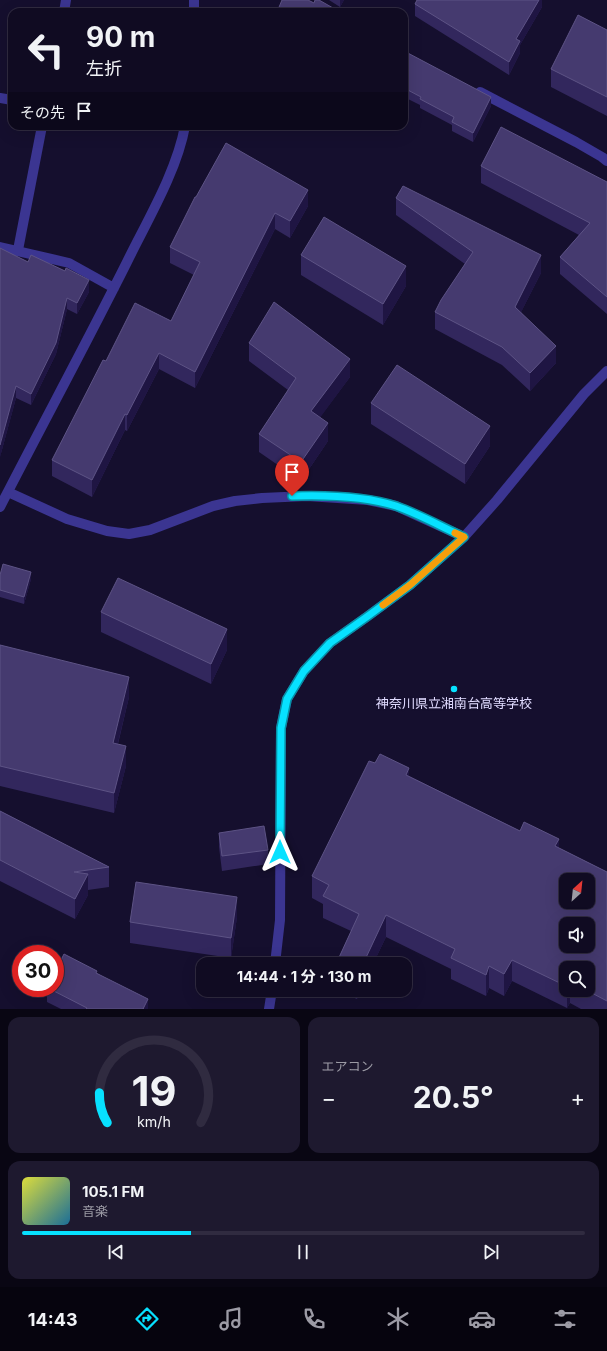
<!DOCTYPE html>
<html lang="ja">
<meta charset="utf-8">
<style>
:root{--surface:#100b22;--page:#1e192f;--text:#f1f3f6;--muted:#9c9ba5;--line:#302b40;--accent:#07e1ff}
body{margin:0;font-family:Inter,"Noto Sans JP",sans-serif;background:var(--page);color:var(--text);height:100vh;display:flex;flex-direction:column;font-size:15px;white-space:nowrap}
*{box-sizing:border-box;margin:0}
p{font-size:13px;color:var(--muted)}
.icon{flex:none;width:22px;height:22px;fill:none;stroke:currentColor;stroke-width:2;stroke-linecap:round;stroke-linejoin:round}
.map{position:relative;height:1009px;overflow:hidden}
.drawer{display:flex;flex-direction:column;gap:8px;padding:8px;background:#090613;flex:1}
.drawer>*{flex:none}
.guide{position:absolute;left:8px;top:8px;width:400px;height:122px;border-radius:12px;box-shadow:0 4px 16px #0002,0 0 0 1px var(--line);background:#100b22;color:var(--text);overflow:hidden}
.needle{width:26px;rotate:27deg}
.controls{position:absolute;left:559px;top:873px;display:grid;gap:8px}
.controls a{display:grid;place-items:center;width:36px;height:36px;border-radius:8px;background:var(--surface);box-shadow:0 4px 16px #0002,0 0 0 1px var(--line);font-size:20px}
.speed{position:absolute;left:12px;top:945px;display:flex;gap:8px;font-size:20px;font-weight:700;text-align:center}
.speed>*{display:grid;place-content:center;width:52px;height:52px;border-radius:50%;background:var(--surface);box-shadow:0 4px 16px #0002,0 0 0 1px var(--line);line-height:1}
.speed .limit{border:6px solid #d22;background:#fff;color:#111}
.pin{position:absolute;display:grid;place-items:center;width:34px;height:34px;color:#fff;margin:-41px -17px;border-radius:50% 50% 50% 0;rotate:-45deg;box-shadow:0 0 4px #0007}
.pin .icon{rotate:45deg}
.me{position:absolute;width:44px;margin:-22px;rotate:0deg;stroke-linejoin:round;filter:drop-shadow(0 0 3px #0008)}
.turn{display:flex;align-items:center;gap:14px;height:84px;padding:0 12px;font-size:18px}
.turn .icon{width:52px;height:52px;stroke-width:2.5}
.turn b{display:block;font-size:28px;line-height:34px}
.then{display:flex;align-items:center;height:38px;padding:0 12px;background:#0003;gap:8px;font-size:15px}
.big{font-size:30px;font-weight:700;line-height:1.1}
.drawer .widget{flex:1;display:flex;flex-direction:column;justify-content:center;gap:6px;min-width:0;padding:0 14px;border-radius:12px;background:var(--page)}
.drawer .dial{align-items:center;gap:0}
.dial svg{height:104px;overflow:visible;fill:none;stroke:var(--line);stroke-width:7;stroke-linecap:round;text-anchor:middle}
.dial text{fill:var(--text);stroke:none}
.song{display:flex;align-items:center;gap:12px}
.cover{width:48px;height:48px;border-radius:6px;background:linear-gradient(135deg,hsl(60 70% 55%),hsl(200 70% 35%))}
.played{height:4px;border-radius:2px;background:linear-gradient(90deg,var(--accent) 30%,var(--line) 30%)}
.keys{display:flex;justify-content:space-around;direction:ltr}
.heat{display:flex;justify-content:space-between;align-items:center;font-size:22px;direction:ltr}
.drawer .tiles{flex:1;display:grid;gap:8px;grid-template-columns:1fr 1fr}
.widget:last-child{grid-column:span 2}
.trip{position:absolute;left:196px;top:957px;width:216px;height:40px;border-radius:12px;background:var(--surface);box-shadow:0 4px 16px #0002,0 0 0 1px var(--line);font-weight:700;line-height:40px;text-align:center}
.tab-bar{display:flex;height:64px;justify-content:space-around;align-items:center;background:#06040e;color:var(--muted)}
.tab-bar .icon{width:28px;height:28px}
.tab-bar .on{color:var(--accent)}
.tab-bar b{font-size:18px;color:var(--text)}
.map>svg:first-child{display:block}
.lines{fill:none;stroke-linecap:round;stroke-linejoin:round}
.minor{stroke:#3b3591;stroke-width:10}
.wall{fill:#32275d;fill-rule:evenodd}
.shaded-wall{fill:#1f1543}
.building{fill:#453a6f;stroke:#5d5385;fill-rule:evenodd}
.route-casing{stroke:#0592a6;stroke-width:10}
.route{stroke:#07e1ff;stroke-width:7}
.slow{stroke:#f59e0b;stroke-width:7}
.poi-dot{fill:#07e1ff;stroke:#150f2e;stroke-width:1.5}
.labels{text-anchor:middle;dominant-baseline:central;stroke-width:4;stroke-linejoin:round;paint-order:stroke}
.poi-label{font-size:13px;fill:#e0dbff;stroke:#150f2e}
</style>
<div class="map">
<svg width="607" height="1009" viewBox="0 0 607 1009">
<rect width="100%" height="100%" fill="#150f2e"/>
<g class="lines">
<!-- minor -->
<path class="minor" d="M194,0v12
M64,12l2,-12
M480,92l96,50 26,15 5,4
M0,98l12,2
M0,247l69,16 45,25
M18,250l24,-124
M8,492l59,27 40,12 22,3 21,-4 63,-24 22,-5 27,-3 45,-2 61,4 28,6 68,31
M0,507c42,-82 86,-163 127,-245 20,-41 50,-91 58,-136
M275,964l5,-44 1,-192 6,-29 17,-28 26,-28 38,-27 42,-31 54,-48 33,-37 87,-106 23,-23
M269,1009l3,-19"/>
</g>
<!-- wall -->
<path class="wall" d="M329,0h15l-4,7z
M542,0v7l-22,38v8l-11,22 -94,-59v-12z
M607,30v86l-56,-29v-18z
M404,51l87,55 -18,36 -21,-11v-6l-32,-17v-3l-16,-8z
M481,166l126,16v132l-47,-40v-17l19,-22 -98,-52z
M196,197l112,9 -18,32 -15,-9 -80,159 -36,-19 -32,62 -2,-1 -33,67 -40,-21v-16l54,-99 65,-40 23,-46 -24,-12v-16z
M396,198l145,75 -20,39 35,51 -26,28 -28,-26 -67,-36v-17l30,-48 -69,-49z
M301,255l105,31 -23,39 -82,-50z
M28,262l61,30 -12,22 -10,-5 -11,45 -25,51 -15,-7 -16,59z
M249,343l101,34 -30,40 8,24 -27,40 -42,-29v-18l29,-44 -39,-29z
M371,403l119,43 -25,38 -94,-60z
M0,575l31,4 -7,25 -24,-7z
M101,612l126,38 -16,34 -110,-52z
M0,645l129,52 -11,47 8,22 -12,47 -114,-27z
M375,763l34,13 111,55 39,17 48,24v137h-26l-11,-6 -3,5 -55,-27 -8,15 -15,-8 -3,8 -35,-17v-10l-65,-32 -13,27h-37l15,-33 -28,-13v-14l-11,-6v-22zM566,968l22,22h-22z
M0,811l109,56v20l-21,3v5l-13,24 -75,-38z
M219,833l49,17v14l-46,7 -3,-24z
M237,917l-6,41 -101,-15v-21z
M97,973l51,36h-87l-14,-7v-14h8z
M336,990h25l-4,9z"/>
<!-- shaded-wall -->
<path class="shaded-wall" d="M340,0h4l-4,7z
M539,0h3v7l-22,38v8l-11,22v-13l7,-23z
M491,97v9l-18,36v-9z
M308,190v16l-18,32v-17z
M275,213v16l-80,159v-16z
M541,255v18l-26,51v-17z
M406,266v20l-23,39v-21z
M89,280v12l-12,22v-11z
M67,298v11l-11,45 -25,51v-11z
M556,346v17l-26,28v-18z
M159,353v16l-32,62v-16z
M350,359v18l-39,53v-19z
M16,386v12l-16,59v-12z
M125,414v16l-33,67v-17z
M328,423v18l-27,40v-19z
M490,426v20l-25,38v-20z
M31,572v7l-7,25v-7z
M227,629v21l-16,34v-20z
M129,677v20l-16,66v-20z
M126,746v20l-12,47v-20z
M409,768v22l-3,-15z
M559,839v22l-4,-15z
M88,874v21l-13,24v-20z
M237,897v20l-6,41v-20z
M386,915v22l-13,27h-10z
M512,960v21l-8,15v-22z
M489,966v22l-3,8v-21z
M357,990h4l-4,9z
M567,990h3v13l-3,5z
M148,999v10h-5z"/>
<!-- building -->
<path class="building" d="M282,0h26l6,3 1,-3h4l14,8 6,1 -2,3h-60z
M417,0h122l-23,39 4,2 -11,21 -94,-58z
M578,15l29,15v67l-56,-28z
M404,51l87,46 -18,36 -21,-11 2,-5 -34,-18 1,-2 -17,-9z
M501,127l106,55v115l-47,-40 30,-34 -109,-57z
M226,143l82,47 -18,31 -15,-8 -80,159 -36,-19 -32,62 -2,-1 -33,66 -40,-20 51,-100 3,1 29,-58 36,18 29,-59 -30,-15 25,-50h1z
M403,186l138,69 -26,52 41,39 -26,27 -28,-26 -67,-35 6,-12 32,-48 -77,-54z
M324,217l82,49 -23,38 -82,-49z
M0,248l28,14 3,-7 34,16 1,-3 23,12 -12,23 -10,-5 -11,45 -25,51 -15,-8 -16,59z
M274,302l76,57 -39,52 17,12 -27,39 -42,-28 37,-56 -47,-35z
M397,365l93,61 -25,38 -94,-61z
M3,564l28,8 -7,25 -24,-7v-15z
M118,578l109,51 -16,35 -110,-52z
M0,645l129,32 -16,66 13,3 -12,47 -114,-27z
M380,754l29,14 -3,7 114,56 4,-9 35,17 -4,7 52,26v129l-21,-11h2v-22h-22v18l-54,-26 -8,14 -15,-8 -3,9 -35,-17 4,-9 -69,-34 -23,49h-27l23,-50 -36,-18 6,-11 -17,-9 57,-115 6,2zM566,880h22v22h-22zM566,924h22v22h-22z
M0,811l109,56 -35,5 14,2 -13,25 -75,-39z
M264,826l4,24 -46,6 -3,-23z
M136,882l101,15 -6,41 -101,-16z
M64,954l33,17 -1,2 52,26 -5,10h1h-58l1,-1 -39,-20h7v-16z"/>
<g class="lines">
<!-- route casing -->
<g class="route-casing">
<path id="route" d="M280,852l1,-124 6,-29 17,-28 26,-28 38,-27 42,-31 54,-48c-22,-10 -45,-23 -68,-31 -30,-10 -73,-11 -104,-10"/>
</g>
<!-- route -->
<use href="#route" class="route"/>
<!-- slow -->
<path class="slow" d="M383,605l27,-20 54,-48 -9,-4"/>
</g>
<!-- markers -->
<circle class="poi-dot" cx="454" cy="689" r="4"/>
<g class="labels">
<!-- poi labels -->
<g class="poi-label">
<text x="454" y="703">神奈川県立湘南台高等学校</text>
</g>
</g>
</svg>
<div class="controls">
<a><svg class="needle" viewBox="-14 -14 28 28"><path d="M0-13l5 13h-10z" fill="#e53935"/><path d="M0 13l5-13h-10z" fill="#9c9ba5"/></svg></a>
<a><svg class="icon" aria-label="sound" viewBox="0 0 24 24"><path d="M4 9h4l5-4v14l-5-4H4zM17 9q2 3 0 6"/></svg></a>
<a><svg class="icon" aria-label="search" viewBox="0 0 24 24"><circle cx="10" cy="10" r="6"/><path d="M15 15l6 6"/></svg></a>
</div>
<div class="speed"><div class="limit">30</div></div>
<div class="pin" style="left:292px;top:496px;background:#d93025"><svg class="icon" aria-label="arrive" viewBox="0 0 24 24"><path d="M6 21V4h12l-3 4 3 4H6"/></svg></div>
<svg class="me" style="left:280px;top:852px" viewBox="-20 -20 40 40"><path d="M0-17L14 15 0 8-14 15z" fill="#07e1ff" stroke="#fff" stroke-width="4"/></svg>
<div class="trip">14:44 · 1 分 · 130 m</div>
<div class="guide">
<div class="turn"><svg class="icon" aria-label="left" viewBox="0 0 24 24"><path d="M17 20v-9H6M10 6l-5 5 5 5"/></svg><div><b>90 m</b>左折</div></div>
<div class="then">その先<svg class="icon" aria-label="arrive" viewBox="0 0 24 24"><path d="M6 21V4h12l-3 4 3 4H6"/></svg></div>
</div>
</div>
<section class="drawer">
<div class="tiles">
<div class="widget dial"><svg viewBox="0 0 100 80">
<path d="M14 69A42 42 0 1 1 86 69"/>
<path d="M14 69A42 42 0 0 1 8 46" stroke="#07e1ff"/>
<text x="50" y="56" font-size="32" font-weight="700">19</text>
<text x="50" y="72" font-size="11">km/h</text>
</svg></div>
<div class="widget"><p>エアコン</p>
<div class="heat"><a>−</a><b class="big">20.5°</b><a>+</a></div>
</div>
<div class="widget">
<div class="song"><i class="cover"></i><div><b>105.1 FM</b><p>音楽</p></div></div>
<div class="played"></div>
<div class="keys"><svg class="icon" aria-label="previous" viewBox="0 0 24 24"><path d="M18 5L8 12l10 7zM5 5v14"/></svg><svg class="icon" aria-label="pause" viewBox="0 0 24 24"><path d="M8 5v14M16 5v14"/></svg><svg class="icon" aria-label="next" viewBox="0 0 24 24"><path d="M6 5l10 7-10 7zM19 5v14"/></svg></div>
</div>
</div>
</section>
<nav class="tab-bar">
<b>14:43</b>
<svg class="icon on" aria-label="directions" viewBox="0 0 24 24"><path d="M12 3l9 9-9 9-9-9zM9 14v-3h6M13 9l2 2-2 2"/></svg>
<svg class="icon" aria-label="music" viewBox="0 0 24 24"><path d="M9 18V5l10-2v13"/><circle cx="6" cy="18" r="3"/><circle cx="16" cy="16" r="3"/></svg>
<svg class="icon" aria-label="phone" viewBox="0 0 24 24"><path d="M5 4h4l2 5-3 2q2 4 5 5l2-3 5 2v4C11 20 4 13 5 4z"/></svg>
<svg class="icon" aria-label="climate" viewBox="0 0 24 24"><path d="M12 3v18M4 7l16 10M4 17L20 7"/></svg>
<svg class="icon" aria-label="car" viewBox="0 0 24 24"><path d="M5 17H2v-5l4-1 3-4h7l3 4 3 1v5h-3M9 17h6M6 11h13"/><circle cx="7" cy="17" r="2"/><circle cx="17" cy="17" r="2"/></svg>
<svg class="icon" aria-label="filters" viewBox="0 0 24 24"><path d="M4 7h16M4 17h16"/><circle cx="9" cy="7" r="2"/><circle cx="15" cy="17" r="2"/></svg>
</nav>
